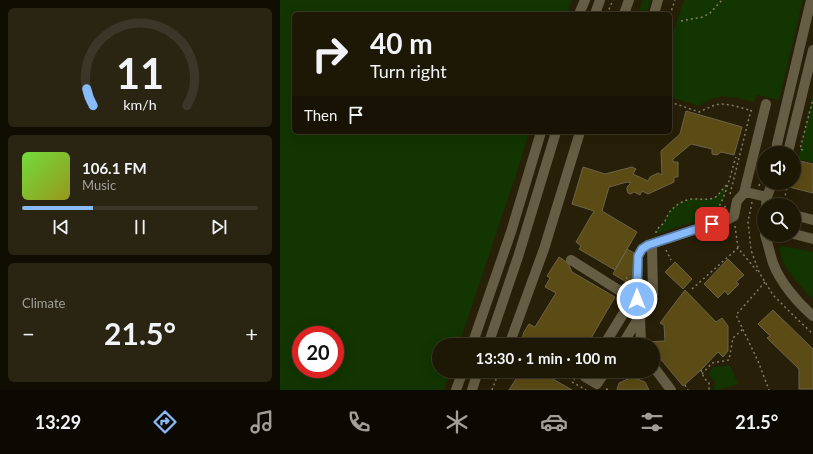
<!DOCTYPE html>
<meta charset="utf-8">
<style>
:root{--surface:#1d1705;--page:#2a2413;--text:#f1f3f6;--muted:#a09f9a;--line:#3b3627;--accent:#87bbfb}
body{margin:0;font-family:Lato,sans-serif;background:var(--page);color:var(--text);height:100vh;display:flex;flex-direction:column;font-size:15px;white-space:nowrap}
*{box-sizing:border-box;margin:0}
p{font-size:13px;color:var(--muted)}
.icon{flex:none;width:22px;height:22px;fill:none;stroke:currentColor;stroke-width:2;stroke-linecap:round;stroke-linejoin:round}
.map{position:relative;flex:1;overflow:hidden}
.panel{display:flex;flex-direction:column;gap:8px;padding:8px;background:#100d03;width:280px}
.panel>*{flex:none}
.top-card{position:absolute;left:12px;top:12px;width:380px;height:122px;border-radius:6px;box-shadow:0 4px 16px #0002,0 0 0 1px var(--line);background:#1d1705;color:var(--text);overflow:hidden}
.controls{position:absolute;left:477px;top:146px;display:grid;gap:8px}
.controls a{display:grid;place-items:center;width:44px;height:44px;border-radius:50%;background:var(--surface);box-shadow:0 4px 16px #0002,0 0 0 1px var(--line);font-size:20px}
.speed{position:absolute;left:12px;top:326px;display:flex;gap:8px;font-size:20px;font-weight:700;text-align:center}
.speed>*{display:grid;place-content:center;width:52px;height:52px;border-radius:50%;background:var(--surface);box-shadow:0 4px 16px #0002,0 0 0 1px var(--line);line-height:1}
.speed .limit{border:6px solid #d22;background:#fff;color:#111}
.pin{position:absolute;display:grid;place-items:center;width:34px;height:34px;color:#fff;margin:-17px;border-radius:8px;box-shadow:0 2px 6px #0006}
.me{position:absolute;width:44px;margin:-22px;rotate:0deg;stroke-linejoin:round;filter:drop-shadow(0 0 3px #0008)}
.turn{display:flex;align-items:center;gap:14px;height:84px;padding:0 12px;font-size:18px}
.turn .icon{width:52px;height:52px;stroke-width:2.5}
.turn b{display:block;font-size:28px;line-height:34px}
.then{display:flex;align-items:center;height:38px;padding:0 12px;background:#0003;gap:8px;font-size:15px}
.big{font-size:30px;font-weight:700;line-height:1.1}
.panel .widget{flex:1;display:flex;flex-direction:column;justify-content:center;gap:6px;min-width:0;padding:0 14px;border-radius:6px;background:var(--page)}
.panel .dial{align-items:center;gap:0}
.dial svg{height:104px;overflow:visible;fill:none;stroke:var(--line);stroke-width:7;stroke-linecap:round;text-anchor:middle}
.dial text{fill:var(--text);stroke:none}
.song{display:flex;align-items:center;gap:12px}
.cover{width:48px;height:48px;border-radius:6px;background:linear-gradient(135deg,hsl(100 70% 55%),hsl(60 70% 35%))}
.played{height:4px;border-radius:2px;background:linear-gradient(90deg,var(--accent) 30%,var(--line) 30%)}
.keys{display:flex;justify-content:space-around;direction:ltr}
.heat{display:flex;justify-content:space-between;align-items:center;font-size:22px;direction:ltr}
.trip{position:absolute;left:152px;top:338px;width:228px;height:40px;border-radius:20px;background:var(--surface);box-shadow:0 4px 16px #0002,0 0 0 1px var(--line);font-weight:700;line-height:40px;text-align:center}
.tab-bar{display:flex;height:64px;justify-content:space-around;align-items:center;background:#0c0902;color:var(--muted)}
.tab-bar .icon{width:28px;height:28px}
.tab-bar .active{color:var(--accent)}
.tab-bar b{font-size:18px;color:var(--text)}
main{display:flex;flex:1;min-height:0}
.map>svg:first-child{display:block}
.green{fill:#123501;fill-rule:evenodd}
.building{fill:#5b4b15;stroke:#6c644a}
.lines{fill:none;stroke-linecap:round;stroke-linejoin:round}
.path{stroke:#827c69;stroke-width:1.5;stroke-dasharray:2 3;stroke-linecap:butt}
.minor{stroke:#665e44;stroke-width:10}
.route-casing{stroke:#587aa3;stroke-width:10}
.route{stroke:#87bbfb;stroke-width:7}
</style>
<main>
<section class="panel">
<div class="widget dial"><svg viewBox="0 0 100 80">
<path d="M14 69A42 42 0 1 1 86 69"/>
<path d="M14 69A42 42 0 0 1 9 56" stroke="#87bbfb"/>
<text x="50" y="56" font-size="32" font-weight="700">11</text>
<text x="50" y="72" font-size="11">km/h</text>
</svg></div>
<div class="widget">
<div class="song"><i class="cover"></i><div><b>106.1 FM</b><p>Music</p></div></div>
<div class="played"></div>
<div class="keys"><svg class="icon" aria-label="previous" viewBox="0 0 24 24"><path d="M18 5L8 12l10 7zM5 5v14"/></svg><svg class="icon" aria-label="pause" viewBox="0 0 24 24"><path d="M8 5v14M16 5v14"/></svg><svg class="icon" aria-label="next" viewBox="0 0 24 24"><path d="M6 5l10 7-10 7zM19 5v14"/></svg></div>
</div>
<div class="widget"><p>Climate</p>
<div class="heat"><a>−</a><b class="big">21.5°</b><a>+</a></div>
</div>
</section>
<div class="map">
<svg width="533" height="390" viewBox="0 0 533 390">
<rect width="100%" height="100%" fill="#271f07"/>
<!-- green -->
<path class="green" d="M0,0h292l-5,14h-273v118h235l-10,34 -60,179h-20v26h11l-6,19h-164zM21,335h34v34h-34z
M363,0h8l-5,14h-8z
M404,0h119l-24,100 -22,-5 -3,7c-23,-5 -34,-11 -55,4l-29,-9v-56z
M533,95v68l-15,-4z
M447,185c-3,11 -7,25 -18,32l-53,17c-1,-6 5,-7 8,-12 2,-2 3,-6 4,-8 5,-8 15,-14 24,-15 7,-1 15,1 22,-1 6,-3 8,-10 13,-13z
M503,246l30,6v47c-11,-11 -34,-35 -33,-52z
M450,365l8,19 -20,6h-4l1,-9 -7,-7 6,-7z"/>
<!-- building -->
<path class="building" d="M406,111l56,16 -8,28 -13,-3 -4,3 -5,-1v-5l-21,-5 -18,15v3h5v15h-4v5l-26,12 -6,-3 -2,4 -6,-3 -4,2 -2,-1 -1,-3v-3l4,-4 -4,-1 -18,5 -7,24 35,21 -22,38 -36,-21 2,-3 -5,-4 18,-31 -22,-7 11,-37 22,7 27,-7 4,2 -3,5 15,7 2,-4 8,-4 4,2 -1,-24 19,-17z
M515,160l18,4v29l-24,-6 1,-4h4v-19z
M347,249l7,4 -1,28 -2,2h-3l-15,-9z
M279,257l9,6 4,9 43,25 -28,48h-61l-5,-3 3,-10 5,-8 6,3 21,-34 -11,-6 5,-9 -3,-2z
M448,259l16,16 -8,7 3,2 -11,11 -3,-4 -7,7 -14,-14z
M395,262l17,17 -9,10 -18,-17z
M405,290l31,32 6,-4 6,8v25l-5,6 -5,-5 -17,18 -18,16 -24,-29h-6v-12h-7v-3l19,-1 -1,-16 -4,-2z
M493,310l40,39v40h-14v-20l-32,-31 3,-2 -12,-12z
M241,371h18l33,19h-63z
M352,377l13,5 4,8h-32l2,-7z"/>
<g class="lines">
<!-- path -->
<path class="path" d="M327,14l6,-14
M390,15l5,-15
M401,21l22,-4 7,-4 12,-13
M390,102l29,10c7,-3 14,-7 21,-8 11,0 22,4 32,7
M523,150l-3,-1 13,-50
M479,186l5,-15
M450,194l21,-84
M472,202l-4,20 3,28 8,22 14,23 21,21 19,18
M503,205l5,-22
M442,212l4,-7
M434,214c12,-15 16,-39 22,-57
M455,226l3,22
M376,233c0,-5 6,-7 9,-12 1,-2 2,-5 4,-8 5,-7 14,-13 23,-14 8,0 15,1 22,-1 6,-3 8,-10 13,-13
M386,250l5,10
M485,282l-29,33 22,46 11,29
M346,284l1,-8
M412,289l46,-41 19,23
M421,370l3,8 5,5v7
M283,371l12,7
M359,371l8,3
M422,374l10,-11 17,-3 4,-22 10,-9
M295,378l-3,4 14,8
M405,385l3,5
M326,389l4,1
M212,390l7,-19"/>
<!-- minor -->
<path class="minor" d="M299,14l6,-14
M315,14l5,-14
M344,14l5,-14
M374,14l4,-14
M496,153l1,-9 34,-144
M507,153l2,-5 24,-98
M464,193h6l17,4
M486,205l1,-8 5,-14
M514,215l19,5
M484,227v1
M514,234l19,5
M485,235c3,9 5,19 8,28 7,19 24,39 40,53
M291,260l57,36 9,3 2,-6 -2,-6 1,-31 4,-7 6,-4 64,-21 9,-1 13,-7 3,-15 7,-8 22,-89
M360,315l1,30
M192,345l39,-113 30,-100
M208,345l30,-88 38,-125
M229,345l35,-96 36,-117
M324,345l29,-47
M342,345l31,-51 -1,-50
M373,366l18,24
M308,371l-3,6 12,7 9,-13
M176,390l7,-19
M192,390l6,-19"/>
</g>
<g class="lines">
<!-- route casing -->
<g class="route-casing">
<path id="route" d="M357,299l2,-6 -2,-6 1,-31 4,-7 6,-4 64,-21"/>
</g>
<!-- route -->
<use href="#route" class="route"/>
</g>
</svg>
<div class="controls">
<a><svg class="icon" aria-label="sound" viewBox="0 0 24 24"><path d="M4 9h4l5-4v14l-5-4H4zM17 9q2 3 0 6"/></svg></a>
<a><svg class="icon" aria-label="search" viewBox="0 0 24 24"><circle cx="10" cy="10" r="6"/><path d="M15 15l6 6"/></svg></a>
</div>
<div class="speed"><div class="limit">20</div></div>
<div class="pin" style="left:432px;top:224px;background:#d93025"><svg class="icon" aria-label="arrive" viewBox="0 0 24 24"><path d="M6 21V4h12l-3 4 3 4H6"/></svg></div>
<svg class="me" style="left:357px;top:299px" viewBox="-20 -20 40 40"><circle r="17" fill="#87bbfb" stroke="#fff" stroke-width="3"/><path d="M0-11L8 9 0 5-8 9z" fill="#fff"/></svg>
<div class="trip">13:30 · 1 min · 100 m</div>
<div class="top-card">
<div class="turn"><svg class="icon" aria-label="right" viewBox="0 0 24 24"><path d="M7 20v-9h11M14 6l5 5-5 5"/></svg><div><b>40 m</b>Turn right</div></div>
<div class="then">Then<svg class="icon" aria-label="arrive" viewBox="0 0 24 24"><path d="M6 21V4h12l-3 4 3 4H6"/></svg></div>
</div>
</div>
</main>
<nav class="tab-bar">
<b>13:29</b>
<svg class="icon active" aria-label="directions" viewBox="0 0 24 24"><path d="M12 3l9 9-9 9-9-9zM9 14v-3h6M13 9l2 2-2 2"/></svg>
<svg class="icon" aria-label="music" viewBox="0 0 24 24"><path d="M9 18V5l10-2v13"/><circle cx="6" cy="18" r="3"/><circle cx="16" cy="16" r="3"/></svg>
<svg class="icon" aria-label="phone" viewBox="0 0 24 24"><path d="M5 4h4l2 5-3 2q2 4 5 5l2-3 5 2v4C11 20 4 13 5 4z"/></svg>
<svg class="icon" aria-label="climate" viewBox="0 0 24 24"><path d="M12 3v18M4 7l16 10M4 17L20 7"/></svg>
<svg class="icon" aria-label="car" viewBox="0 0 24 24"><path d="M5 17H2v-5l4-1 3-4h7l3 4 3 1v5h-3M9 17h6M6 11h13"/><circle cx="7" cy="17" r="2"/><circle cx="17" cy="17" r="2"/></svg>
<svg class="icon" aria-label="filters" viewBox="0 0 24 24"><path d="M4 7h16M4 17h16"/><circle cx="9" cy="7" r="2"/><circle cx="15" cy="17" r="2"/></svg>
<b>21.5°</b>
</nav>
